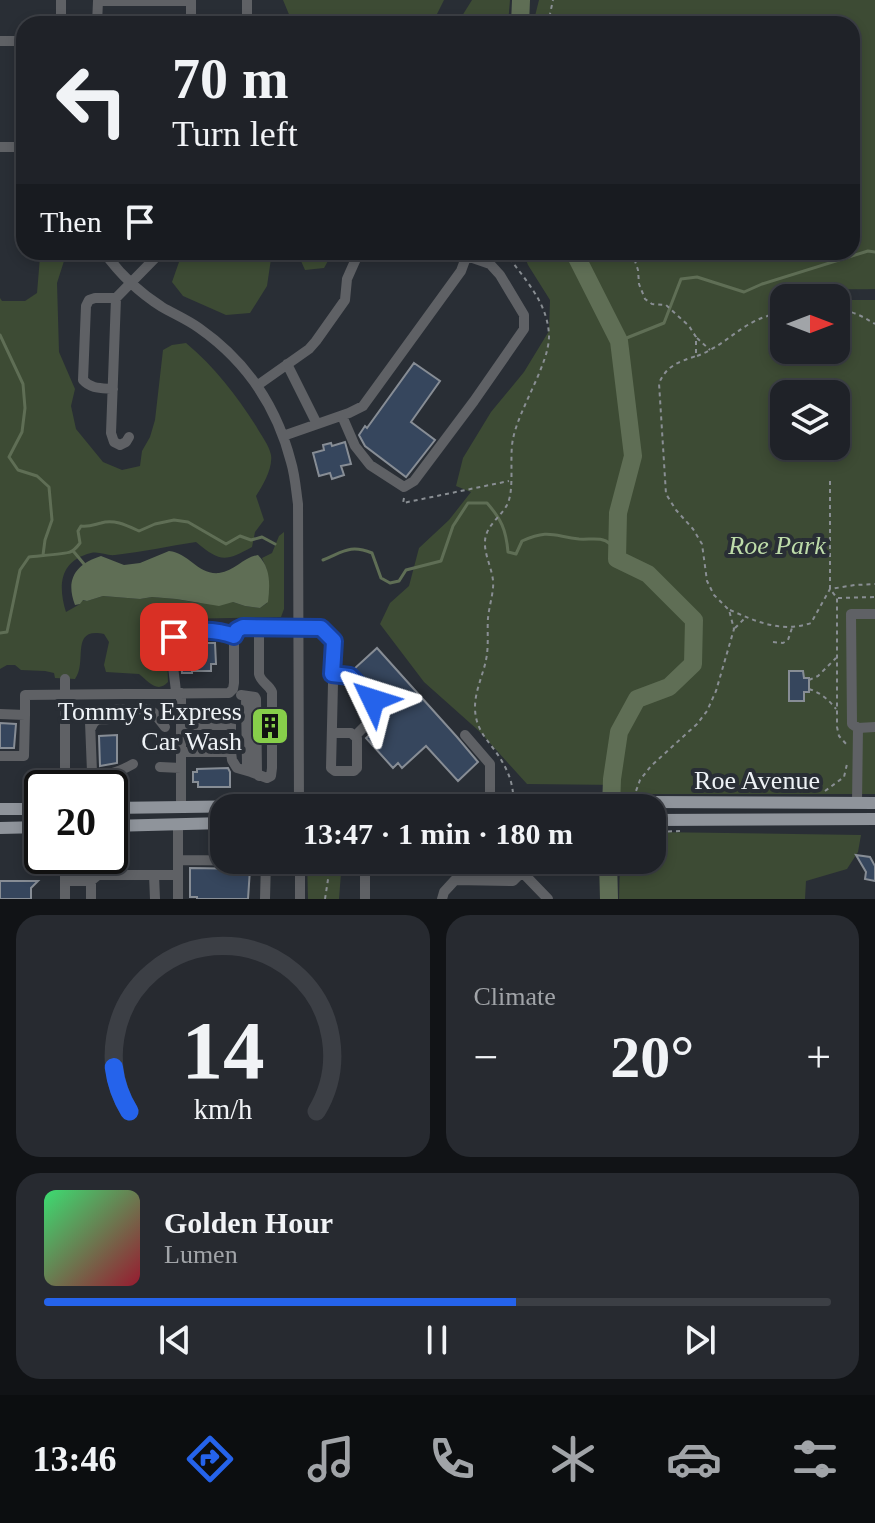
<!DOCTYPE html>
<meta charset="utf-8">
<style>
:root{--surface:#1f2228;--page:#272a30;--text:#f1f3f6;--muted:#a1a4a8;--line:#3c3f45;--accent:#2563eb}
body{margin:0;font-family:Georgia,serif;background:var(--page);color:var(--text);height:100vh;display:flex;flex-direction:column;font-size:30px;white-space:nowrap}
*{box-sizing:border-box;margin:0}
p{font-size:26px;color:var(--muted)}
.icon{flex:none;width:44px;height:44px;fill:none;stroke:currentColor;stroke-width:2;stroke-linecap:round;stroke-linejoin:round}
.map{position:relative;height:899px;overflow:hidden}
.panel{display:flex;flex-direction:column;gap:16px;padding:16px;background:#111316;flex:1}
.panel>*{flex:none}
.hud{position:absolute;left:16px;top:16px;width:844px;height:244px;border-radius:24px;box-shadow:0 4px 12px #0003,0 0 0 2px var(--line);background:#1f2228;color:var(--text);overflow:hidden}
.needle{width:52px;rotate:90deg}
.tools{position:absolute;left:770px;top:284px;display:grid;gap:16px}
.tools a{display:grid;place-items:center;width:80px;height:80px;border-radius:16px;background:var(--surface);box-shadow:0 4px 12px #0003,0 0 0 2px var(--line);font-size:40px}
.speed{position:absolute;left:24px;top:770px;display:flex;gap:16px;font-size:40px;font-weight:700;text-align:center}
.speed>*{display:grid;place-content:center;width:104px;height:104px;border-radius:50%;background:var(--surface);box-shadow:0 4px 12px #0003,0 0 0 2px var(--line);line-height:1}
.speed .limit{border:4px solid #111;border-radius:12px;background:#fff;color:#111}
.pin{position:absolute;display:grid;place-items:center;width:68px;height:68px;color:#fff;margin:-34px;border-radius:16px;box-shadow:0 4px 12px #0006}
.me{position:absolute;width:88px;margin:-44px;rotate:311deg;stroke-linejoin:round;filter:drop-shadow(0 0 6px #0008)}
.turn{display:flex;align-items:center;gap:28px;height:168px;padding:0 24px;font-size:36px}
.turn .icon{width:104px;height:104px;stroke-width:2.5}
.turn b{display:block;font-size:56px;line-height:68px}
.then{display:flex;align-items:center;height:76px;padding:0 24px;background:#0003;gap:16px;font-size:30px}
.big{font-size:60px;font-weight:800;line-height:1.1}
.panel .widget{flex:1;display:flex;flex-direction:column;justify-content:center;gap:12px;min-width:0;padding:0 28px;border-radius:24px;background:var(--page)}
.panel .dial{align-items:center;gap:0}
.dial svg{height:208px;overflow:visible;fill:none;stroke:var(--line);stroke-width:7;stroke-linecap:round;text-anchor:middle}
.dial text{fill:var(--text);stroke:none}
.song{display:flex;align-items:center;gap:24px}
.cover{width:96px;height:96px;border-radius:12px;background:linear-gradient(135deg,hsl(140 70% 55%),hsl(350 70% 35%))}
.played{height:8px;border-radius:4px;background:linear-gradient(90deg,var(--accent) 60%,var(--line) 60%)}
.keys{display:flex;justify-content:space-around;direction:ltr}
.heat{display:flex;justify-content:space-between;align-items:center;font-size:44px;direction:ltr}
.panel .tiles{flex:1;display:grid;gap:16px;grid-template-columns:1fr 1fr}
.widget:last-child{grid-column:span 2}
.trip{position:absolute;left:210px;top:794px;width:456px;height:80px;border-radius:24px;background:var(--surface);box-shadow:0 4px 12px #0003,0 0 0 2px var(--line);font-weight:800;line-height:80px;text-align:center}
.tabs{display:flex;height:128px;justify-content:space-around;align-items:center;background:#0c0e10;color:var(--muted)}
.tabs .icon{width:56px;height:56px}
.tabs .current{color:var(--accent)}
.tabs b{font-size:36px;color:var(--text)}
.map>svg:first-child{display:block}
.green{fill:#3d4b34;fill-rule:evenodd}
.water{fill:#5f6e55}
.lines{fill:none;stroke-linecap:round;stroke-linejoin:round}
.stream{stroke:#5f6e55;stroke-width:3}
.river{stroke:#5f6e55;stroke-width:18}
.building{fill:#36465d;stroke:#878d95;stroke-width:2}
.path{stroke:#898e93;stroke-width:2;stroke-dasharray:4 4;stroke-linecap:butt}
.minor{stroke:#5f6165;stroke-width:10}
.major{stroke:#8f949b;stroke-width:12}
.major-bridge{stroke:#8f949b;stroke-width:12}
.route-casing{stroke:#184099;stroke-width:20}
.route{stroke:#2563eb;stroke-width:14}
.labels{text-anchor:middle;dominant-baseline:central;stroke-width:8;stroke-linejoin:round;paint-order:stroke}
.park-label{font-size:26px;font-style:italic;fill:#bddba9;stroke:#292e35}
.poi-label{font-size:26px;fill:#eef2f6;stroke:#292e35;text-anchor:end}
.street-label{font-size:26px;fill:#eef2f6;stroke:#292e35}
</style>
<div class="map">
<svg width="875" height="899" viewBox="0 0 875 899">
<rect width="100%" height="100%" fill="#292e35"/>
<!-- green -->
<path class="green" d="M283,0h161l-12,24h-139z
M472,0h38l-2,24h-51z
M539,0h336v289c-31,1 -65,-3 -94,11h3v50h52v-50h39v494h-224l-32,-2 1,-7 -93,-1 -48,-53 -55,-49 -44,-58 10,-21 19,-17 10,-38 30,-28 22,-28 -15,-6 7,-28 28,-46 33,-40 25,-41 1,-31 -22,-35 -5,-13h329v-228h-319zM784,394h52v52h-52z
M42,252h22v9l-7,22 2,69 16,37 -4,17 5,23 27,33 19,8 18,-4 2,-15 8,-14 5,-17 8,-70 9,-5 14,-2c29,24 50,52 70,83 5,9 13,19 15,29 2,13 -8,30 -15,41l8,24 -9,12 -3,15c-27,15 -32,15 -56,-5 -27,4 -54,10 -81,13 -8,1 -16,-4 -24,-2 -32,8 -33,33 -25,59l14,-8 1,-4 6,1 16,-5 37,3 12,-2 24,2 22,4 35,-1 12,4 15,2 7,-5v-33l-5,-12 10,-5 7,-17 5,-4v77l-3,8 -101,2 -9,-4 -4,3 -1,6 2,58c-11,12 -20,-1 -29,-8l-33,-2 -2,-7 5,-23 -5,-8c-35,-7 -16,28 -29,45l-20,-1 -1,-5 -9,-2 -24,-1 -6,-5h-8l-7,4v-371l2,3h23l12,-8 3,-36z
M194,252h78l-5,34 -17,27 -24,2 -43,-19 -11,-14 7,-20z
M297,252h36l-9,16 -19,2z
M652,832l209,3 -3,17 -11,17 -41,12 -1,18h-186l1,-39h32z
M307,860h35l-3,39h-31z"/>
<!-- water -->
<path class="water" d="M169,551c20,2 29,24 50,22 16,-2 25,-16 39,-18 13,13 12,30 10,47l-8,6 -15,-2 -12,-4 -14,4 -43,-7 -24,-2 -12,2 -37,-3 -16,5 -4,-1 -3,4 -5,1c-10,-26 1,-41 26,-49l23,9 16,-2z"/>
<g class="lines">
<!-- stream -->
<path class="stream" d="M0,335l23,49 2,24 -3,24 -13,25 9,13 19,6 12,11 3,33 -7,20 -2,15
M619,341l45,-18 17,-44 16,-2 47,15 18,-8 106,-33 7,1
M74,552l10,12
M323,560c20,-8 27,-16 49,-7l9,25 9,5 9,-2 7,-11 35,-9 12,-35 15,-23h19c14,16 19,26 21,49l8,2 6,-13c27,-12 31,-5 57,-2 11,1 23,-3 31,5 4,3 5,7 7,11
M0,633l7,-1 13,-62 9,-13c7,-1 37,-3 41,-5 5,-2 7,-5 10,-9l-2,-12 3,-5c8,1 12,-1 20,-3 13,-4 25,2 38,8l16,-7 19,-4 14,2 38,22 14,-8 11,4 11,-3 13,7"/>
<!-- river -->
<path class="river" d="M520,24l1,-24
M574,252l45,89 14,115 -15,57 -1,46 31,15 46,46 -1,44 -24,23 -32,12 -18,33 -7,47 -1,29
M608,860l1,39"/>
</g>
<!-- building -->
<path class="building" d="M414,363l26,18 -29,41 24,18 -29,37 -41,-31 -6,-11 6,-9 2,2z
M345,442l6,22 -10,2 3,9 -12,4 -2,-6 -11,3 -6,-23 11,-3 -1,-5 8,-2 1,3z
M181,643h34l1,21h-5v7h-19v2h-10z
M377,648l80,89 21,25 -20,19 -32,-35 -24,22 -4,-5 -5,5 -27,-30 22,-20h-7l-3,-6 4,-7h5l-33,-36z
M789,671h14l1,7h5v14h-5v9h-15z
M0,723l16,1 -2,24h-14z
M117,735v28l-17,3 -1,-30z
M228,768l2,4v15h-32v-5h-5v-10h4v-3z
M856,855l14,2 5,9v15l-10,-2 1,-7z
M190,868l60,1 -2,30h-51v-2h-7z
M0,881h38l-7,7v11h-31z"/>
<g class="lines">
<!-- path -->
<path class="path" d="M546,24l4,-10 3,-14
M505,252c19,27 43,50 44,84 0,29 -30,72 -36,103 -4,18 2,51 -6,66 -6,11 -17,18 -21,30 -5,18 9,35 7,53 -1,10 -4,20 -5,30 -1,14 1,28 -2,42 -3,15 -11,31 -11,47 0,27 18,36 29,58 5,9 8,18 9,28
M632,252l6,18 1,14 6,15 7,5 14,1 23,21 7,11v19c-17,6 -29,9 -37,27l7,111 10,16 17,19 9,15 5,37 7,14 15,15 5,19 -18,62 -9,20 -10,13 -46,42 -11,14 -4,11
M836,310c15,0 26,6 39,14
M697,338l13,12
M697,356c33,-12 48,-40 87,-43
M830,481v108l7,9v129l2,9 9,10
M404,498l-1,5 106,-22
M838,598l37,-1
M730,610c27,12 52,23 81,13l19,-34 25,-4 20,-1
M735,628l10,-10
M773,642l10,1 5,-3 4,-12
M809,680l9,-4 18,-18
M809,689c12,4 19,10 27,20
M825,791l19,-14 3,-13
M652,832l28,-1
M325,899l6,-39"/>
<!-- minor -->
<path class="minor" d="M61,0v24
M191,0v24
M247,0v24
M97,24l1,-23h93
M0,41h22
M0,147h24
M104,252c15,21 36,41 58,55 12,7 26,13 37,21 47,33 78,79 92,134 4,13 5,28 7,42l1,304
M287,364l30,60
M258,385l51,-36 7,-8 29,-41 2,-21 12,-27
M113,389c-12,-1 -22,0 -30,-9l3,-74 3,-6 6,-2h21
M342,416l13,30 15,19 34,22 10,-6 60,-80 50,-72v-14l-24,-40 -10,-11 -23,-8
M283,436l66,-23 14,-7 98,-135 7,-19
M129,437l-3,5 -6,3 -6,-3 -3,-9 5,-135 45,-46
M332,674l18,2 23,24 1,5
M181,693v113
M176,694c0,-13 -9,-50 0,-59 5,-5 12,-4 19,-4 13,1 26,0 39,5
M241,695l14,2 1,2 1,72 2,5
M245,696l1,3 1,65 4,8 16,6 4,-2 1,-8v-76c-3,-8 -11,-9 -13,-18v-47
M0,714l25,1 -1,41h-24
M25,715v-20l204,-2 4,-4 1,-6v-47l3,-6 6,-3 78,1 13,13 -3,127 4,3h19l3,-3v-30l-6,-5h-19
M181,725h50v27h-50
M91,728c6,-16 14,-4 24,-11 3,-3 6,-6 9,-8
M858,728l17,-1
M465,735l25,29v39
M355,736l18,-18
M231,752l1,8 5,8 14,4
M133,764c-14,8 -26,13 -41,8l-2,-50 3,-10 8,-2 47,-1 6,4 11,14
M160,767l21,1
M65,788v-109
M857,803l1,-75 -6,-4 -1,-110h24
M65,856v43
M178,860l122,1
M300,860v39
M365,860v39
M522,860v12l26,27
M154,875l1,24
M65,881h26l7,-6h80
M91,899v-18
M178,899v-75
M265,899l1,-38
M442,899l2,-7 11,-12 58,1 9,-9"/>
<!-- major -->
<path class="major" d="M650,802l225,1
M110,808l461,-6
M0,809h42
M652,820l223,-1
M110,826l114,-3
M0,828l42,-1"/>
<!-- major-bridge -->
<path class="major-bridge" d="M571,802h79"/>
</g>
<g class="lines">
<!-- route casing -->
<g class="route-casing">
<path id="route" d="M174,637c12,-10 45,-7 60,-1l3,-6 6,-3 78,1 13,13 -2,33 18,2 23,24"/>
</g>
<!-- route -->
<use href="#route" class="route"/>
</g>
<!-- icons -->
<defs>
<g id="building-square" transform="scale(2)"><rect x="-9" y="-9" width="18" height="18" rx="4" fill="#87cf4a" stroke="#292e35"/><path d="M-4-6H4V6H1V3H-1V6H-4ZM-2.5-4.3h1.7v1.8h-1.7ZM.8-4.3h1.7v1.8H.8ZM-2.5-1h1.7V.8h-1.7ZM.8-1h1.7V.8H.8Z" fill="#111"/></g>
</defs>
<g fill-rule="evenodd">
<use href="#building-square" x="270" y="726"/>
</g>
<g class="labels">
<!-- park labels -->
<g class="park-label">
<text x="777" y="545">Roe Park</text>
</g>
<!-- poi labels -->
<g class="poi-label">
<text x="242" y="711">Tommy's Express<tspan x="242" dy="30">Car Wash</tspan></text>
</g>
<!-- street labels -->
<g class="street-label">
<text x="757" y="780">Roe Avenue</text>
</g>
</g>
</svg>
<div class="tools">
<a><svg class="needle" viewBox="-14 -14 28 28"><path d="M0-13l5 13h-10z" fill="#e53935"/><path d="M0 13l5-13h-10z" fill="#a1a4a8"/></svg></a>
<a><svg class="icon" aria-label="layers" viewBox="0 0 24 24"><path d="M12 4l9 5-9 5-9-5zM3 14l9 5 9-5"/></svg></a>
</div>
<div class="speed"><div class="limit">20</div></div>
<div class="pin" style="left:174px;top:637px;background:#d93025"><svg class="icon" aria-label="arrive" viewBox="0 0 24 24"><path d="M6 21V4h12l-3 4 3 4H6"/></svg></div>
<svg class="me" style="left:373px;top:700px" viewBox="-20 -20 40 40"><path d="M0-17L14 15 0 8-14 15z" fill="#2563eb" stroke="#fff" stroke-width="4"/></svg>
<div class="trip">13:47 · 1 min · 180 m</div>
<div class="hud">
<div class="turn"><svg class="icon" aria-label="left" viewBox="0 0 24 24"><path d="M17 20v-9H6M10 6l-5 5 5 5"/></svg><div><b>70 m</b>Turn left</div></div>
<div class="then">Then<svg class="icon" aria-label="arrive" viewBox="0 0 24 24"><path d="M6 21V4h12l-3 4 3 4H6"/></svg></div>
</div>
</div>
<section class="panel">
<div class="tiles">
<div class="widget dial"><svg viewBox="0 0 100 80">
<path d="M14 69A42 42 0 1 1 86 69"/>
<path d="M14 69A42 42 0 0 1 8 52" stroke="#2563eb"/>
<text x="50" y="56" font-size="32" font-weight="700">14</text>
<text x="50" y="72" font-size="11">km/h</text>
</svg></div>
<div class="widget"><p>Climate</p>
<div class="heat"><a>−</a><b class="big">20°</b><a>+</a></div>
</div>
<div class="widget">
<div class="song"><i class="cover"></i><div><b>Golden Hour</b><p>Lumen</p></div></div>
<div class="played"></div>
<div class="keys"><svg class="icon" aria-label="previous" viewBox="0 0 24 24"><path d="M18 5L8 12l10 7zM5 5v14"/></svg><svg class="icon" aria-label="pause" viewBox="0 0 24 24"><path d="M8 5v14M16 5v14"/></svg><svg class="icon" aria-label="next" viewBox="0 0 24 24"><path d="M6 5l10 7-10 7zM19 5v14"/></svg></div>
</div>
</div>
</section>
<nav class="tabs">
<b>13:46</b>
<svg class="icon current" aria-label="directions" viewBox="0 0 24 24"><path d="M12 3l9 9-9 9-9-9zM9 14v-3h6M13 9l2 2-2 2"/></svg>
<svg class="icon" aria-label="music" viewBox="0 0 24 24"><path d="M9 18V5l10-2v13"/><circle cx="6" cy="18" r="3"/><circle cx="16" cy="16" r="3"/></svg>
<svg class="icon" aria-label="phone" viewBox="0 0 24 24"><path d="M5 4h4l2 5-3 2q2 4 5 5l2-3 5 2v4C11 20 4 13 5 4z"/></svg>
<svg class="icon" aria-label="climate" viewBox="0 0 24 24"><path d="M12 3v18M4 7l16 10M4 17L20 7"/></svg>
<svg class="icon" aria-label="car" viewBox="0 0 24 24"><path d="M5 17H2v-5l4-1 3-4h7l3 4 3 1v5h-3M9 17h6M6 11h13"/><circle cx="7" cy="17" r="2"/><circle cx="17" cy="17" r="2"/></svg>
<svg class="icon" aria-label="filters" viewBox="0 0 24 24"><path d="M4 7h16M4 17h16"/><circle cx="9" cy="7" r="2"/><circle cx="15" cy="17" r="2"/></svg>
</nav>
